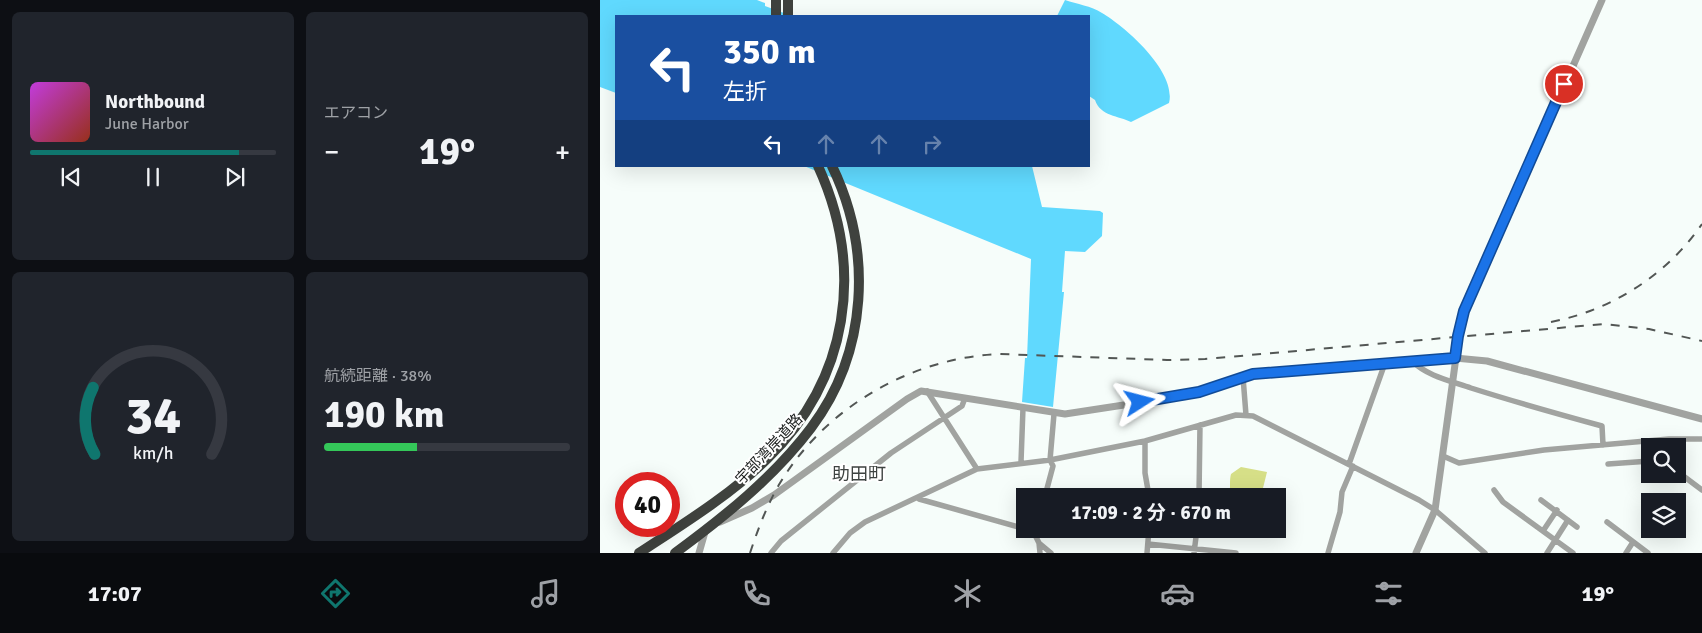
<!DOCTYPE html>
<html lang="ja">
<meta charset="utf-8">
<style>
:root{--surface:#171b24;--page:#20242c;--text:#f1f3f6;--muted:#9ea1a6;--line:#363941;--accent:#0f766e}
body{margin:0;font-family:Signika,"Noto Sans JP",sans-serif;background:var(--page);color:var(--text);height:100vh;display:flex;flex-direction:column;font-size:19px;white-space:nowrap}
*{box-sizing:border-box;margin:0}
p{font-size:16px;color:var(--muted)}
.icon{flex:none;width:28px;height:28px;fill:none;stroke:currentColor;stroke-width:2;stroke-linecap:round;stroke-linejoin:round}
.map{position:relative;flex:1;overflow:hidden}
.sheet{display:flex;flex-direction:column;gap:12px;padding:12px;background:#0d0f14;width:600px}
.sheet>*{flex:none}
.banner{position:absolute;left:15px;top:15px;width:475px;height:152px;border-radius:0px;box-shadow:0 5px 20px #0002;background:#1a4fa0;color:#fff;overflow:hidden}
.fabs{position:absolute;left:1041px;top:438px;display:grid;gap:10px}
.fabs a{display:grid;place-items:center;width:45px;height:45px;border-radius:0px;background:var(--surface);box-shadow:0 5px 20px #0002;font-size:25px}
.speed{position:absolute;left:15px;top:472px;display:flex;gap:10px;font-size:25px;font-weight:700;text-align:center}
.speed>*{display:grid;place-content:center;width:65px;height:65px;border-radius:50%;background:var(--surface);box-shadow:0 5px 20px #0002;line-height:1}
.speed .limit{border:8px solid #d22;background:#fff;color:#111}
.pin{position:absolute;display:grid;place-items:center;width:42px;height:42px;color:#fff;margin:-21px;border:2px solid #fff;border-radius:50%;box-shadow:0 1px 5px #0007}
.me{position:absolute;width:55px;margin:-28px;rotate:81deg;stroke-linejoin:round;filter:drop-shadow(0 0 4px #0008)}
.turn{display:flex;align-items:center;gap:18px;height:105px;padding:0 25px;font-size:22px}
.turn .icon{width:65px;height:65px;stroke-width:2.5}
.turn b{display:block;font-size:35px;line-height:42px}
.lanes{display:flex;align-items:center;height:48px;padding:0 25px;background:#0003;justify-content:center;gap:25px;direction:ltr}
.lanes .off{opacity:.35}
.big{font-size:38px;font-weight:700;line-height:1.1}
.sheet .tile{flex:1;display:flex;flex-direction:column;justify-content:center;gap:8px;min-width:0;padding:0 18px;border-radius:8px;background:var(--page)}
.sheet .dial{align-items:center;gap:0}
.dial svg{height:130px;overflow:visible;fill:none;stroke:var(--line);stroke-width:7;stroke-linecap:round;text-anchor:middle}
.dial text{fill:var(--text);stroke:none}
.song{display:flex;align-items:center;gap:15px}
.cover{width:60px;height:60px;border-radius:8px;background:linear-gradient(135deg,hsl(290 70% 55%),hsl(10 70% 35%))}
.played{height:5px;border-radius:2px;background:linear-gradient(90deg,var(--accent) 85%,var(--line) 85%)}
.keys{display:flex;justify-content:space-around;direction:ltr}
.heat{display:flex;justify-content:space-between;align-items:center;font-size:28px;direction:ltr}
.charge{height:8px;border-radius:4px;background:linear-gradient(90deg,#34c759 38%,var(--line) 0)}
.sheet .tiles{flex:1;display:grid;gap:12px;grid-template-columns:repeat(2,1fr)}
.trip{position:absolute;left:416px;top:488px;width:270px;height:50px;border-radius:0px;background:var(--surface);box-shadow:0 5px 20px #0002;font-weight:700;line-height:50px;text-align:center}
.menu{display:flex;height:80px;justify-content:space-around;align-items:center;background:#090b0e;color:var(--muted)}
.menu .icon{width:35px;height:35px}
.menu .selected{color:var(--accent)}
.menu b{font-size:22px;color:var(--text)}
main{display:flex;flex:1;min-height:0}
.map>svg:first-child{display:block}
.green{fill:#d6df87}
.water{fill:#60d9fe}
.lines{fill:none;stroke-linecap:round;stroke-linejoin:round}
.minor{stroke:#a1a3a0;stroke-width:5.5}
.tertiary{stroke:#a1a3a0;stroke-width:7}
.motorway{stroke:#3f423e;stroke-width:10}
.rail{stroke:#525654;stroke-width:2;stroke-dasharray:9 9;stroke-linecap:butt}
.motorway-bridge{stroke:#3f423e;stroke-width:10}
.route-casing{stroke:#114b97;stroke-width:12}
.route{stroke:#1a73e8;stroke-width:9}
.labels{text-anchor:middle;dominant-baseline:central;stroke-width:4;stroke-linejoin:round;paint-order:stroke}
.street-label{font-size:15px;fill:#191c1b;stroke:#fff}
.quarter-label{font-size:18px;fill:#3e4341;stroke:#fff}
</style>
<main>
<section class="sheet">
<div class="tiles">
<div class="tile">
<div class="song"><i class="cover"></i><div><b>Northbound</b><p>June Harbor</p></div></div>
<div class="played"></div>
<div class="keys"><svg class="icon" aria-label="previous" viewBox="0 0 24 24"><path d="M18 5L8 12l10 7zM5 5v14"/></svg><svg class="icon" aria-label="pause" viewBox="0 0 24 24"><path d="M8 5v14M16 5v14"/></svg><svg class="icon" aria-label="next" viewBox="0 0 24 24"><path d="M6 5l10 7-10 7zM19 5v14"/></svg></div>
</div>
<div class="tile"><p>エアコン</p>
<div class="heat"><a>−</a><b class="big">19°</b><a>+</a></div>
</div>
<div class="tile dial"><svg viewBox="0 0 100 80">
<path d="M14 69A42 42 0 1 1 86 69"/>
<path d="M14 69A42 42 0 0 1 13 28" stroke="#0f766e"/>
<text x="50" y="56" font-size="32" font-weight="700">34</text>
<text x="50" y="72" font-size="11">km/h</text>
</svg></div>
<div class="tile"><p>航続距離 · 38%</p><b class="big">190 km</b><div class="charge"></div></div>
</div>
</section>
<div class="map">
<svg width="1102" height="553" viewBox="0 0 1102 553">
<rect width="100%" height="100%" fill="#f6fdfa"/>
<!-- green -->
<path class="green" d="M641,467l26,5 -4,16 -7,1 -1,7 -26,-1c2,-8 0,-13 2,-21z"/>
<!-- water -->
<path class="water" d="M0,0h157l8,3v3l27,10h-176v77l-16,-6z
M465,0c12,4 26,6 37,13 24,14 75,59 67,90l-38,19c-12,-6 -31,-6 -36,-22l-6,-4v-80h-32z
M204,166h228l10,41 58,4 3,2 -1,23 -17,16 -20,-1 -3,41h2l-11,115 -31,-5 3,-44h2l4,-99z"/>
<g class="lines">
<!-- minor -->
<path class="minor" d="M812,361c15,15 39,20 59,27 44,14 87,26 131,38l1,19
M643,377l3,38
M327,391l50,78
M545,441v32l4,23
M843,456l16,7 85,-13 125,-11h33
M421,462l2,-54
M749,464l36,-101
M1008,464l42,-3
M1078,472l24,18
M894,490l9,12 70,51
M445,496l8,-30 -3,-6 4,-46
M599,496l1,-71
M319,499l114,32 6,12 12,10
M941,500l36,27
M1007,522l41,31
M943,531l14,-21
M439,543l1,10
M548,544l88,9
M171,553l10,-12 110,-88 71,-47 3,-8
M233,553l17,-20 15,-11 112,-53 73,-9 95,-19 91,-26 17,1 166,84 16,10 50,43
M547,553l2,-24
M594,553l3,-24
M728,553l12,-41 2,-20 11,-26
M947,553l21,-33
M1026,553l7,-11"/>
<!-- tertiary -->
<path class="tertiary" d="M120,522l32,-14 22,-13 133,-96 14,-8 144,23 124,-19 64,-21 202,-16 32,3 215,58
M99,553l6,-21
M816,553l19,-43 26,-189 141,-321"/>
<!-- motorway -->
<path class="motorway" d="M176,16v-16
M188,16v-16
M39,553c44,-29 90,-57 128,-94 82,-80 98,-190 51,-293"/>
<!-- rail -->
<path class="rail" d="M951,322c61,-12 116,-47 151,-98
M150,553c8,-24 17,-48 30,-70 46,-76 131,-125 219,-129l168,6 38,-1 399,-35 45,5 53,12"/>
<!-- motorway-bridge -->
<path class="motorway-bridge" d="M75,553c49,-36 99,-76 136,-125 57,-76 62,-177 21,-262"/>
</g>
<g class="lines">
<!-- route casing -->
<g class="route-casing">
<path id="route" d="M540,402l59,-10 54,-18 202,-16 3,-22 6,-25 100,-227"/>
</g>
<!-- route -->
<use href="#route" class="route"/>
</g>
<g class="labels">
<!-- street labels -->
<g class="street-label">
<text transform="translate(169 449) rotate(-47)">宇部湾岸道路</text>
</g>
<!-- quarter labels -->
<g class="quarter-label">
<text x="259" y="474">助田町</text>
</g>
</g>
</svg>
<div class="fabs">
<a><svg class="icon" aria-label="search" viewBox="0 0 24 24"><circle cx="10" cy="10" r="6"/><path d="M15 15l6 6"/></svg></a>
<a><svg class="icon" aria-label="layers" viewBox="0 0 24 24"><path d="M12 4l9 5-9 5-9-5zM3 14l9 5 9-5"/></svg></a>
</div>
<div class="speed"><div class="limit">40</div></div>
<div class="pin" style="left:964px;top:84px;background:#d93025"><svg class="icon" aria-label="arrive" viewBox="0 0 24 24"><path d="M6 21V4h12l-3 4 3 4H6"/></svg></div>
<svg class="me" style="left:540px;top:402px" viewBox="-20 -20 40 40"><path d="M0-17L14 15 0 8-14 15z" fill="#1a73e8" stroke="#fff" stroke-width="4"/></svg>
<div class="trip">17:09 · 2 分 · 670 m</div>
<div class="banner">
<div class="turn"><svg class="icon" aria-label="left" viewBox="0 0 24 24"><path d="M17 20v-9H6M10 6l-5 5 5 5"/></svg><div><b>350 m</b>左折</div></div>
<div class="lanes"><svg class="icon" aria-label="left" viewBox="0 0 24 24"><path d="M17 20v-9H6M10 6l-5 5 5 5"/></svg><svg class="icon off" aria-label="ahead" viewBox="0 0 24 24"><path d="M12 20V5M6 11l6-6 6 6"/></svg><svg class="icon off" aria-label="ahead" viewBox="0 0 24 24"><path d="M12 20V5M6 11l6-6 6 6"/></svg><svg class="icon off" aria-label="right" viewBox="0 0 24 24"><path d="M7 20v-9h11M14 6l5 5-5 5"/></svg></div>
</div>
</div>
</main>
<nav class="menu">
<b>17:07</b>
<svg class="icon selected" aria-label="directions" viewBox="0 0 24 24"><path d="M12 3l9 9-9 9-9-9zM9 14v-3h6M13 9l2 2-2 2"/></svg>
<svg class="icon" aria-label="music" viewBox="0 0 24 24"><path d="M9 18V5l10-2v13"/><circle cx="6" cy="18" r="3"/><circle cx="16" cy="16" r="3"/></svg>
<svg class="icon" aria-label="phone" viewBox="0 0 24 24"><path d="M5 4h4l2 5-3 2q2 4 5 5l2-3 5 2v4C11 20 4 13 5 4z"/></svg>
<svg class="icon" aria-label="climate" viewBox="0 0 24 24"><path d="M12 3v18M4 7l16 10M4 17L20 7"/></svg>
<svg class="icon" aria-label="car" viewBox="0 0 24 24"><path d="M5 17H2v-5l4-1 3-4h7l3 4 3 1v5h-3M9 17h6M6 11h13"/><circle cx="7" cy="17" r="2"/><circle cx="17" cy="17" r="2"/></svg>
<svg class="icon" aria-label="filters" viewBox="0 0 24 24"><path d="M4 7h16M4 17h16"/><circle cx="9" cy="7" r="2"/><circle cx="15" cy="17" r="2"/></svg>
<b>19°</b>
</nav>
